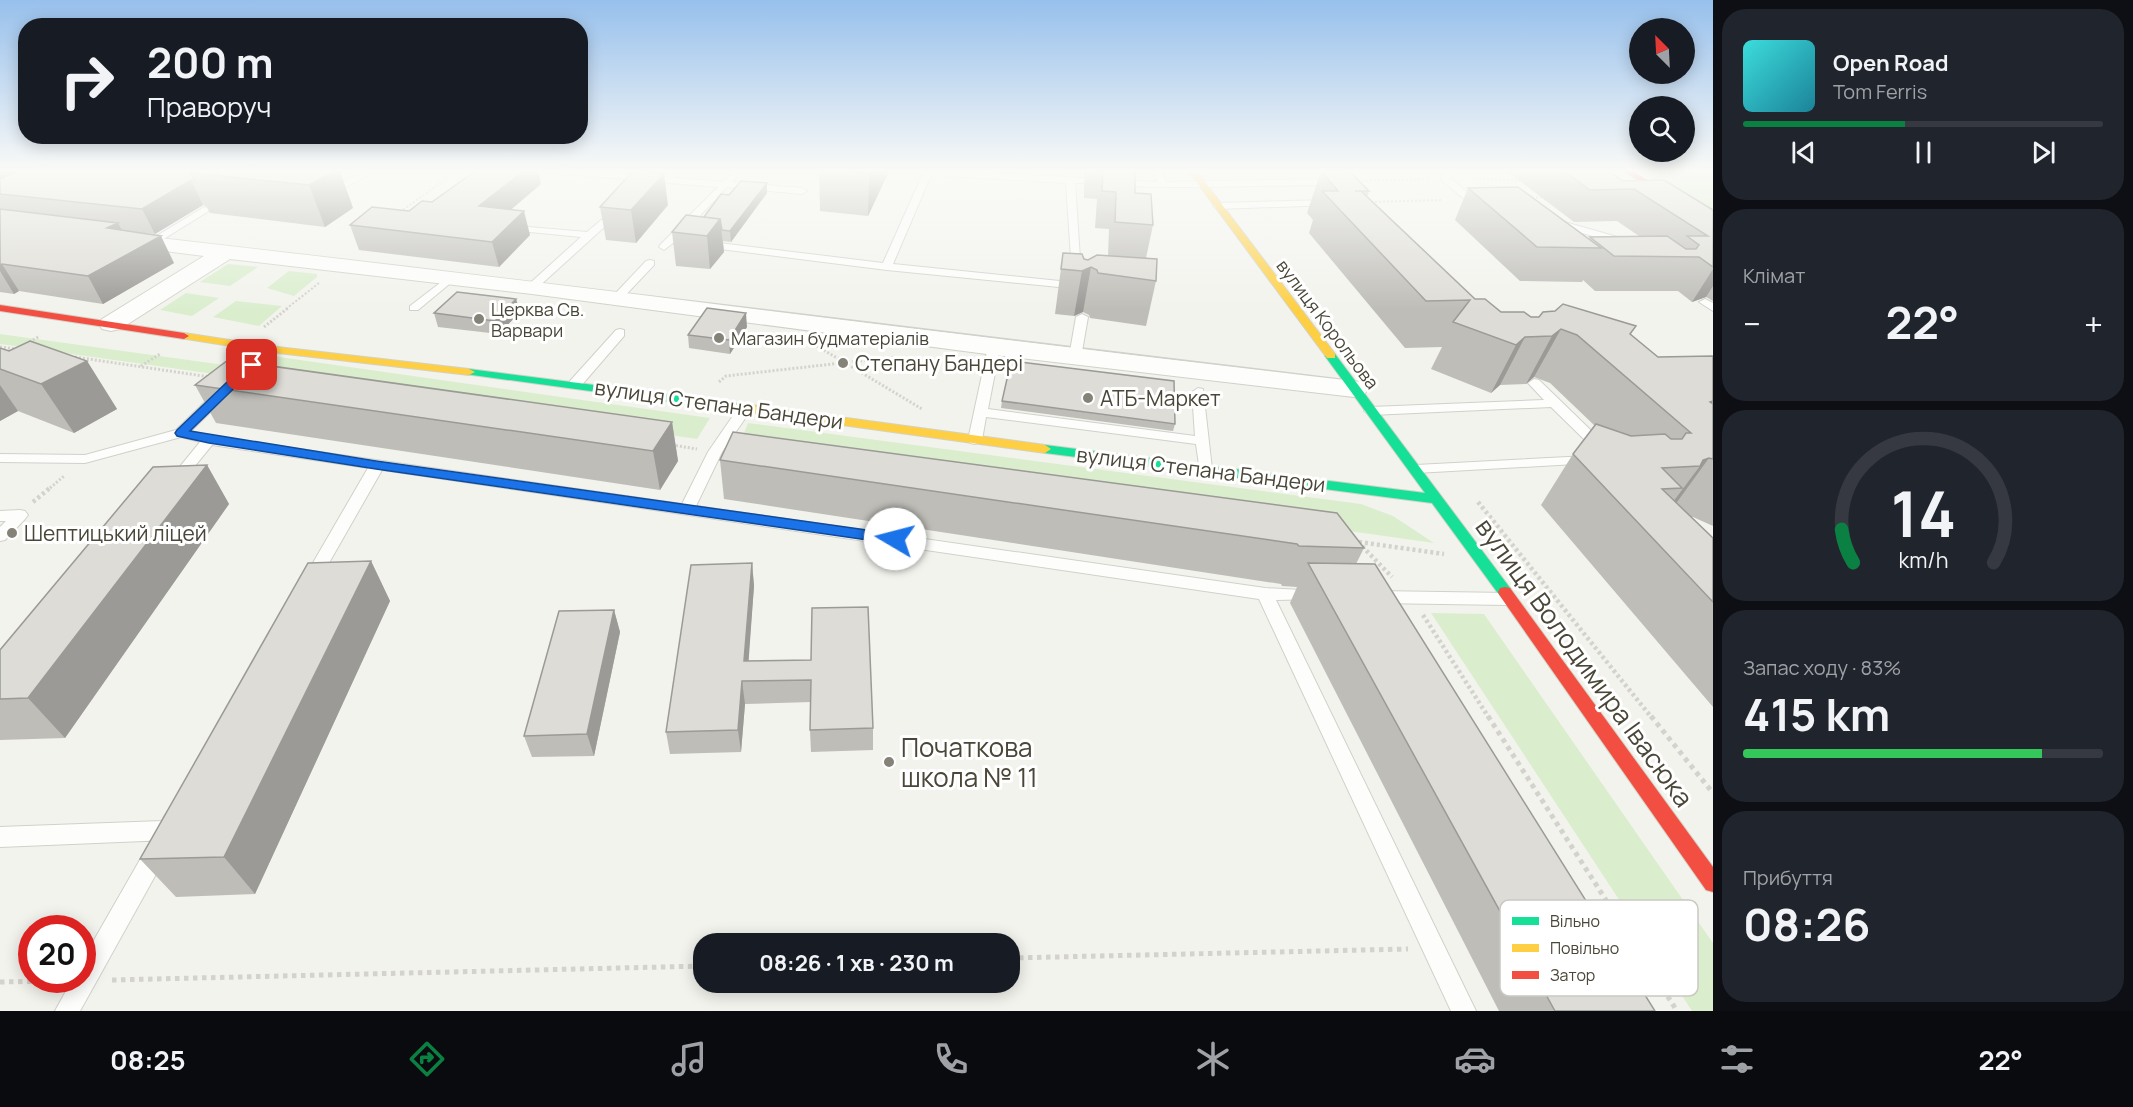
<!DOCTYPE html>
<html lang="uk">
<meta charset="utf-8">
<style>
:root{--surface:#171b24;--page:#20242c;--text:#f1f3f6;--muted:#9ea1a6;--line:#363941;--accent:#0b8043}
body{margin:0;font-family:Manrope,sans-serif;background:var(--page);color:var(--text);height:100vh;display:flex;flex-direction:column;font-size:22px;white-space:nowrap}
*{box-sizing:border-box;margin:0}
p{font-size:20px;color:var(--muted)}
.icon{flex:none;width:33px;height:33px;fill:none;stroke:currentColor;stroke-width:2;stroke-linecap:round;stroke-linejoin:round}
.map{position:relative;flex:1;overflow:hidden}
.side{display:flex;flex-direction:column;gap:9px;padding:9px;background:#0d0f14;width:420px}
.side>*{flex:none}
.top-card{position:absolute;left:18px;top:18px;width:570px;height:126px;border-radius:24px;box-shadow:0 3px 15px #0003;background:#171b24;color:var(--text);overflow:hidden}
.needle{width:39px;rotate:336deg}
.buttons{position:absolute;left:1629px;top:18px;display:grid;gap:12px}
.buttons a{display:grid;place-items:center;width:66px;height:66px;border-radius:50%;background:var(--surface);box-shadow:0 3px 15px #0003;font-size:30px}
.speed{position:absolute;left:18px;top:915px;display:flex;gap:12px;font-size:30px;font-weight:700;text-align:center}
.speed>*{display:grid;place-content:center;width:78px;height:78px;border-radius:50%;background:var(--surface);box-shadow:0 3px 15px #0003;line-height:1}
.speed .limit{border:9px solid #d22;background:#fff;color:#111}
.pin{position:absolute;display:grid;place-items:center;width:51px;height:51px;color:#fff;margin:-26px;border-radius:12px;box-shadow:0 3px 9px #0006}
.me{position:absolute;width:66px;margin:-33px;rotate:278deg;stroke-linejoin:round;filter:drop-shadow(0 0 4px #0008)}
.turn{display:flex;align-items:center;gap:21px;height:126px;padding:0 30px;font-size:27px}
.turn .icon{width:78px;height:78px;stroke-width:2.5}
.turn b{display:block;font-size:42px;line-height:51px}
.big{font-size:45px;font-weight:700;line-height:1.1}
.side .tile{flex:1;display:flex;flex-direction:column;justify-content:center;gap:9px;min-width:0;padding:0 21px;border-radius:24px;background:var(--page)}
.side .dial{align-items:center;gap:0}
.dial svg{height:156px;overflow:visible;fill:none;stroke:var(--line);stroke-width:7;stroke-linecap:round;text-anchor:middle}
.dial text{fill:var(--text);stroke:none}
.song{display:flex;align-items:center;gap:18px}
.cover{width:72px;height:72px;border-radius:9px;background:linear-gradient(135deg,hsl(180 70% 55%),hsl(190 70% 35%))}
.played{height:6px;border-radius:3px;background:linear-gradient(90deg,var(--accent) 45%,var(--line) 45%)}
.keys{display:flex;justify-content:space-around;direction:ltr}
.heat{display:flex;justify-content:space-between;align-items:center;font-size:33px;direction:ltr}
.charge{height:9px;border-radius:4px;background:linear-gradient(90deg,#34c759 83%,var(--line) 0)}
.trip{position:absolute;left:693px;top:933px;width:327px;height:60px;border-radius:24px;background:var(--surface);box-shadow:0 3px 15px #0003;font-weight:700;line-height:60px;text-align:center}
.menu{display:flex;height:96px;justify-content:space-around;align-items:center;background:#090b0e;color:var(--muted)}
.menu .icon{width:42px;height:42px}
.menu .active{color:var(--accent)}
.menu b{font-size:27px;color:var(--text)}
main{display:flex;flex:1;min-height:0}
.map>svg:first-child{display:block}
.green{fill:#daeece}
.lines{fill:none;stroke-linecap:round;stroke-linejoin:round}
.lane-casing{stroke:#d1d1cb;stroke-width:2}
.street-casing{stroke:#d1d1cb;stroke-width:2}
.fast-casing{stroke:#d2d2c5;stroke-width:2}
.slow-casing{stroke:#d2d2c5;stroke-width:2}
.jam-casing{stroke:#d2d2c5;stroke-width:2}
.path-far3{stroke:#d3d2cc;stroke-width:2;stroke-dasharray:2 2;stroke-linecap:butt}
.path-far2{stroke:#d3d2cc;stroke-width:3;stroke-dasharray:2 2;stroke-linecap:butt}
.path-far1{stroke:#d3d2cc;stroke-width:4.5;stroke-dasharray:3 3;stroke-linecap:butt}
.path{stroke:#d3d2cc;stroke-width:5;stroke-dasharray:4.5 4.5;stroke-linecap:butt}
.lane{fill:#fdfdfc;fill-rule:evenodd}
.street{fill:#fdfdfc;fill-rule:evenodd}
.fast{fill:#16e098;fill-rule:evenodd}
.slow{fill:#ffcf43;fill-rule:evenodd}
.jam{fill:#f24e42;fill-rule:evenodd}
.wall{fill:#bebdb8}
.shaded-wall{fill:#9b9a96}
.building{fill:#dddcd6;stroke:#9b9a96;stroke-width:1.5}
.route{fill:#1a73e8;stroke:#114b97;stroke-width:1.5}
.poi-dot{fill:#858378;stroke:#fff;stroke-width:2}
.labels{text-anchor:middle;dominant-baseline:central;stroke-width:6;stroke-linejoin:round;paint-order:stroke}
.far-poi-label{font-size:18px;fill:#4a4738;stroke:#fff;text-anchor:start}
.far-street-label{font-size:18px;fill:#4a4738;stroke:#fff}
.poi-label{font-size:21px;fill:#4a4738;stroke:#fff;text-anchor:start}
.street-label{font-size:21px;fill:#4a4738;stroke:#fff}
.near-street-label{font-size:26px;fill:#4a4738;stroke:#fff}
.near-poi-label{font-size:26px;fill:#4a4738;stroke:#fff;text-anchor:start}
.key{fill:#fff;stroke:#c9c8c3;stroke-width:1.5}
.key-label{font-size:16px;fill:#4a4738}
</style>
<main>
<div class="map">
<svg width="1713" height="1011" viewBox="0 0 1713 1011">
<rect width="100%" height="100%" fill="#f3f3ee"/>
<!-- green -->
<path class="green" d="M1634,169h79v46l-76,-45z
M228,264l30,3 -28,19 -30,-4z
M289,271l28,3v3l-23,19 -27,-8z
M186,293l33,5 -27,18 -32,-6z
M236,301l46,5 -23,20 -46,-9z
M0,334l232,32 -11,9 -221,-31z
M272,356l438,62 -13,21 -447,-64z
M748,423l613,81 32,12 41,27 -695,-97z
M1431,613l53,1 229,329v68h-21z"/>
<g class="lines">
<!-- lane casing -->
<g class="lane-casing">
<path id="lane" d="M367,169h10l-46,27 -8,-2z
M539,169h34l150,13 12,-13h9l-12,13 70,6 5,3 -5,3 -75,-7 -48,51 204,25 42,-94 159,9 5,3 -2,2h-12l6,91 -4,1 -5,-3 -6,-89 -135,-8 -38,89 186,19 6,3 -6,3 -192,-19 -214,-27 -9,7 -5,-3 1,-2 58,-58 -175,-15z
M1152,169h8l6,13 159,-3 -10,-10h9l14,13 -5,3c-71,0 -142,4 -213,1l-5,-3 5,-3 37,2z
M1451,169h9l-10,9 23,19 12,3v4l-18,-3 -26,-21v-4z
M1330,200l5,3 -2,2 -115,4 -5,-3 5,-3z
M204,207l8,2 -58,36 -9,-2z
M614,209l8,2 -86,78h-8v-4l53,-48 -71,-7 -4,-1v-4l81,7z
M1554,219l67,19 9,8 -9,2 -8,-6 -62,-18v-4z
M650,260l4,1v4l-34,36h-8v-4l34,-36z
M449,276l4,1v4l-35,29h-8v-4z
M1705,299l8,4v8l-14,-9z
M1082,314l6,3 -7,40 -6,4 -6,-4 7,-40z
M620,329l4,1v6l-44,51h-10l-1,-3 1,-3 46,-51z
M994,343l6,4 -12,62 207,27 -3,-44 6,-4 5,1 9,80 -7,4 -5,-1 -4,-28 -210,-27 -4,23 -7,4 -5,-1 -2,-3 20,-93z
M269,345l4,1v6l-30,27h-8l-2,-3 2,-3 30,-27z
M1534,379l5,1 67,65 2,3 -2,3h-10l-45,-44 -180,8 -7,-4 7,-4 173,-7 -16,-17z
M222,389l6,4 -1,3 -36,35 18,5 473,68 26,-52 33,-48 5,-1 7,4 -31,45 -26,54 569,82 54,3 2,4 -2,4 -43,1 200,411h-25l-192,-412 -877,-129 -65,114h-12l-2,-4 65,-112 -156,-23 -31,38 -5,2 -7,-5 31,-38 -19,-5 -96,26 -85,-1v-8l85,1 91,-25 41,-40z
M1588,456l7,4 -2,3 -177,10 -7,-4 7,-4z
M20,510l5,1 3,4 -3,4 -20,21 -5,1v-14l6,-6h-6v-10z
M1376,591l132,2 6,2 2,4 -2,4 -6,2 -132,-2 -6,-2 -2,-4 2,-4z
M172,813l7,2 3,7 -7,15 -7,3 -168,7v-20l162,-6 3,-6z
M157,841l8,3 3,7 -3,7 -85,153h-25l17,-31h10v-19l67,-117z"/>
</g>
<!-- street casing -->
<g class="street-casing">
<path id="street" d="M125,234c410,46 819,100 1229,147l10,2 4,6 -4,6 -10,2 -360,-42 -462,-61 -302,-35 -110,70 -9,2 -9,-2 -3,-5 3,-5 102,-63 -87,-11 -3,-5 3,-5z"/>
</g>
<!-- fast casing -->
<g class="fast-casing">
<path id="fast" d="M1331,353l4,1 175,234 2,4 -2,4h-10l-68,-93 -387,-50 -6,-4 6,-4 380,48 -100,-137z
M469,369l282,36 6,4 -6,4 -286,-39 -2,-2z"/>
</g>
<!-- slow casing -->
<g class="slow-casing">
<path id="slow" d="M1187,169h8l140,185v4h-8z
M184,333l85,13 200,23 6,3 -6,3 -200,-23 -89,-14 -1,-2z
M751,405l294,40 6,4 -6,4 -298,-41 -2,-3z"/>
</g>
<!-- jam casing -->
<g class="jam-casing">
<path id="jam" d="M1620,169h9l84,52v7z
M0,305l184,28 5,3 -5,3 -184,-28z
M1505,587l5,1 203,279v25l-7,-2 -206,-294 -2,-4 2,-4z"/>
</g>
<!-- path-far3 -->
<path class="path-far3" d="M1471,178l53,3
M1354,181l74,-2
M1528,198l17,-1
M1367,202l76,-2
M400,212l60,-43
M286,309l33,-26"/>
<!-- path-far2 -->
<path class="path-far2" d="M264,327l24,-19
M26,344l14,-8
M817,346l105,63
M0,347l17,2
M75,357l135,20
M141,366l19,-12
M719,382l7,-6 169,-19
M672,445l25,4
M50,488l14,-12"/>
<!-- path-far1 -->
<path class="path-far1" d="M33,502l18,-15
M1478,502l174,216
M1358,542l34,35
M1359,542l85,12
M1423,615l66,103"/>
<!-- path -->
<path class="path" d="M1488,716l189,295
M1651,716l62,77
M1010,958l398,-9
M112,980l592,-14
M0,982l56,-1"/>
<!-- lane -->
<use href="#lane" class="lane"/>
<!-- street -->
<use href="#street" class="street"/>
<!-- fast -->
<use href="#fast" class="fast"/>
<!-- slow -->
<use href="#slow" class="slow"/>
<!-- jam -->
<use href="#jam" class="jam"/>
</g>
<!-- wall -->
<path class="wall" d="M0,169h339l14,39 -28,19 -115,-14 -4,-7 -3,-1 -48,29 -24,-2 43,31 -71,41 -84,-13 -5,3 -14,-2z
M819,169h71l-22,47 -48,-5z
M1083,169h52v24l18,32 -7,33 10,23 -10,45 -56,-8 -1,-3 -6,-3 -9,4 -19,-2 8,-61 25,7 20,-4 1,-27 -14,-1 2,-29 -13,-1v-13l1,-8 -1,-1z
M1267,169h29l-28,1z
M1504,169h101l18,12 90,29v91l-7,-4 -14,5 -14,-11h-83l-12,-11 -1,2 -62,-1 -65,-61 13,-32 121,51 1,-2 49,-1 -22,-15 -43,1z
M1321,171l48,20 -2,6 108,102 26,13 130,22 27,23 55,-1v170l-20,-9h-2l22,21v169l-172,-202 32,-51 22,-28 -45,-43 -16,-6 -8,7 -26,1 -9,8 -60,-24 11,-22 -37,1 -96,-115 4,-13 -6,-7z
M541,184l-30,25 19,26 -31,32 -140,-17 -9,-25 59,-14 23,-9z
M767,193l-36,49 -8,-1 1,11 -14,17 -34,-3 -4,-34 32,-15 25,-22z
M668,205l-32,38 -30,-3 -6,-33z
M516,299l4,13 -21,22 -61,-7 -4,-14z
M747,327l-17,27 -41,-6 -1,-13z
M0,348l9,3 78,10 30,48 -43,24 -56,-22 -18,10z
M195,385l477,37 6,39 -18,29 -444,-67z
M1002,401l173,23 -2,7 -172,-23z
M720,460l644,88 -8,16 299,447h-156l-209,-408 7,-16 -15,-1 -1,-2 -557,-85z
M207,465l22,39 -164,234 -65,2v-90z
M371,561l19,40 -135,293 -79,3 -36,-38z
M752,563l2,23 -6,75 63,-1 62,68v22l-62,2 -1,-22 1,-28 -66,2 -4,48 -71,2 -4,-22z
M614,610l6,22 -26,124 -62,1 -8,-21z"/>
<!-- shaded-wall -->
<path class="shaded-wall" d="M0,169h15l11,19 -26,6z
M338,169h1l14,39 -28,19 -16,-42z
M526,169h12l3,15 -55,47 -7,-25z
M870,169h20l-22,47 1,-43z
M664,174l4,31 -32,38 -5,-33z
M191,180l12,25 -48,29 -13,-25z
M767,183v10l-36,49 -1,-11z
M524,211l6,24 -31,32 -7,-25z
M720,219l4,33 -14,17 -3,-33z
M118,223l14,26 -25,-21z
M161,236l13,27 -71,41 -15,-28z
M2,264l17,27 -5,3 -14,-23v-6z
M1091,267l-8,45 -9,4 8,-45z
M1713,269v17l-7,11 -14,5z
M516,299l4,13 -21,22 -4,-13z
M746,313l1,14 -17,27 -1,-14z
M1561,329l-27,48 -8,7 26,-48z
M1525,337l-25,48 -9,8 25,-48z
M87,361l30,48 -43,24 -33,-49z
M0,385l18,26 -18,10z
M672,422l6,39 -18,29 -7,-39z
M1709,458l-37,51 -5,1 33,-44 3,-6z
M207,465l22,39 -164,234 -37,-40z
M371,561l19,40 -135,293 -31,-37z
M752,563l2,23 -7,97 -3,-22z
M614,610l6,22 -26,124 -7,-22z
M742,681l3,23 -4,48 -3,-22z"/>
<!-- building -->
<path class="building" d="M22,169h172l-3,4 4,8 -4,-1 -49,29 -142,-15v-15z
M194,169h144l-29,16 -118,-12z
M478,169h48l-47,37 45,5 -32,31 -142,-17 22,-18 37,4 13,-10 10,1z
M824,169h46l-1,4z
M1103,169h32v24l16,1 2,31 -38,-3 1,-30 -14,-1z
M1561,169h44l18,12 41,-1 49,30v57l-14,-10 -85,-1 -24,-19 77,-1 19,13h10l3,-4 -12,-9h21l-74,-47 -44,1z
M634,170l30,4 -33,36 -31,-3z
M1321,171h28l20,20h-14h6l114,108h10l16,13h23l7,5h8l4,-5 12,-1 8,-7 73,22 -6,8 28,23 55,-1v45l-3,1 3,2v55l-4,-1 -6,2 -3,6 -38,2 20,20 -20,1 51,49v64l-140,-148 23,-30 35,12 34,-2 6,5h11l4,-6h5l-114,-98 -16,-6 -9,7 -27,1 -9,8 -63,-23 17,-22 -44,1 -104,-110h16z
M741,181l26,2 -37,48 -8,-1 -2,-11 -16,-2 17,-23 8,1z
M1518,187l83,61 -64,-1 -69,-59z
M0,209l118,14 -11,5 54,8 -73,40 -86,-12 -2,1z
M686,215l34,4 -13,17 -35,-4z
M1063,253l19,1 2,5 4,1 9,-5 60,4 -1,22 -58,-8 -1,-3 -6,-3 -9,4 -21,-2z
M457,292l59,7 -21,22 -61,-8z
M707,308l39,5 -17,27 -41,-5z
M30,341l57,20 -46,23 -41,-15v-21l9,3z
M228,360l444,62 -19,29 -458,-66z
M1011,361l163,20 1,43 -173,-23z
M733,432l604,81 27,35 -65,-2 -2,-2 -577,-84z
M207,465l-179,233 -28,1v-49l153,-183z
M371,561l-147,296 -84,2 168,-296z
M752,563l-8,98 67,-1 1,-52 56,-1 5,121 -63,2 1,-50 -69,1 -4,49 -72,2 25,-167z
M1308,563l67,1 280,447h-100z
M614,610l-27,124 -63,2 35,-125z"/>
<!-- sky -->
<linearGradient id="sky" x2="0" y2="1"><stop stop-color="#97c0ec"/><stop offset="0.55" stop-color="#fafaf7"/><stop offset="1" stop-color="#fafaf7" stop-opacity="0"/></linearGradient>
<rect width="1713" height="310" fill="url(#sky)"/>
<!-- route -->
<path class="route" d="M252,361l4,1v5l-66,64 186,30 519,73 7,5 -7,5 -519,-75 -167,-26 -32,-7 -2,-3 2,-3 71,-68z"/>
<!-- markers -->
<g class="poi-dot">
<circle cx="479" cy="319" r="6"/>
<circle cx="719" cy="338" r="6"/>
<circle cx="843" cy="363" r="6"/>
<circle cx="1088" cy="398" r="6"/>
<circle cx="12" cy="533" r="6"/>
<circle cx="889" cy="762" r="6"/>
</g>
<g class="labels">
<!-- far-poi labels -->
<g class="far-poi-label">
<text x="491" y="309">Церква Св.<tspan x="491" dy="21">Варвари</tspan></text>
<text x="731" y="338">Магазин будматеріалів</text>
</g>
<!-- far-street labels -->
<g class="far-street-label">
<text transform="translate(1328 324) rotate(53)">вулиця Корольова</text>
</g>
<!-- poi labels -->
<g class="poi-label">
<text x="855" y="363">Степану Бандері</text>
<text x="1100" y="398">АТБ-Маркет</text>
<text x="24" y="533">Шептицький ліцей</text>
</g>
<!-- street labels -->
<g class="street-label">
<text transform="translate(719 404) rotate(8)">вулиця Степана Бандери</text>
<text transform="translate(1201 469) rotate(7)">вулиця Степана Бандери</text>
</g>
<!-- near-street labels -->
<g class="near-street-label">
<text transform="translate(1585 662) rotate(54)">вулиця Володимира Івасюка</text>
</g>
<!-- near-poi labels -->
<g class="near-poi-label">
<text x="901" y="747">Початкова<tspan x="901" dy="30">школа № 11</tspan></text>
</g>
</g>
<!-- legend -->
<rect x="1500" y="900" width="198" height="96" rx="9" class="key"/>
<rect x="1512" y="917" width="27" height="8" fill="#16e098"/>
<rect x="1512" y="944" width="27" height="8" fill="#ffcf43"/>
<rect x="1512" y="971" width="27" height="8" fill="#f24e42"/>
<g class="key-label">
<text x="1550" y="927">Вільно</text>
<text x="1550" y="954">Повільно</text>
<text x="1550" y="981">Затор</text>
</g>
</svg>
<div class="buttons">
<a><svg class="needle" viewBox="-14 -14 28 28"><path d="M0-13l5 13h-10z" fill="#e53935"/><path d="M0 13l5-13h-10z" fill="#9ea1a6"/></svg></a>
<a><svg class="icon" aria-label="search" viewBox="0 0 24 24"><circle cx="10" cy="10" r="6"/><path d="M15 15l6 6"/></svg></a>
</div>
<div class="speed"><div class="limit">20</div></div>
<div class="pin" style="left:252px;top:365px;background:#d93025"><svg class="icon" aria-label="arrive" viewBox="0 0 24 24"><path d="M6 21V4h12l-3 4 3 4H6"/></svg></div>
<svg class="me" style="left:895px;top:539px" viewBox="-20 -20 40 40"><circle r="19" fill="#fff"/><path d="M0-13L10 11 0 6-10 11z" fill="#1a73e8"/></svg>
<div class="trip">08:26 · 1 хв · 230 m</div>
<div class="top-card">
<div class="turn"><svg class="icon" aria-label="right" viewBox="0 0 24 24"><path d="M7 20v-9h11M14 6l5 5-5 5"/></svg><div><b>200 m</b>Праворуч</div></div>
</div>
</div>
<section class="side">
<div class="tile">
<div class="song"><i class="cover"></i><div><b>Open Road</b><p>Tom Ferris</p></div></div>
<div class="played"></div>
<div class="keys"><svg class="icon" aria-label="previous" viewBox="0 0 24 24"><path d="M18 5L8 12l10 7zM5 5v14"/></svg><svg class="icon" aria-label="pause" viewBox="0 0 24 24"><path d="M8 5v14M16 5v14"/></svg><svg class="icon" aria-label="next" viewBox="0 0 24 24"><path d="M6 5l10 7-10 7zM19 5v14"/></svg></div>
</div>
<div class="tile"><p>Клімат</p>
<div class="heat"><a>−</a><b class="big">22°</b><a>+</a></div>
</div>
<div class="tile dial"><svg viewBox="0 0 100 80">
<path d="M14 69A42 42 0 1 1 86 69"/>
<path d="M14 69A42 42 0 0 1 8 52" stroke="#0b8043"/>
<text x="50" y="56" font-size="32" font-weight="700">14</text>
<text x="50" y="72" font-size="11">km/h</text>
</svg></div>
<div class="tile"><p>Запас ходу · 83%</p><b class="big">415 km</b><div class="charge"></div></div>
<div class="tile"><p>Прибуття</p><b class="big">08:26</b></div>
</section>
</main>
<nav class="menu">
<b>08:25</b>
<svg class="icon active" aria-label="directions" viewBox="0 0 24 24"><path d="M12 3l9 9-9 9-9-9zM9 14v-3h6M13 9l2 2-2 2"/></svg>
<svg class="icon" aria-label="music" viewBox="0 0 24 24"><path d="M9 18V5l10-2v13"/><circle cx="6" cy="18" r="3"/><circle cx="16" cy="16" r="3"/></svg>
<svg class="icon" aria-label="phone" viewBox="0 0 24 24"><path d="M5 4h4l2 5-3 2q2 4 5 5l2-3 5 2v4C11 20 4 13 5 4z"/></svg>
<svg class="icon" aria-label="climate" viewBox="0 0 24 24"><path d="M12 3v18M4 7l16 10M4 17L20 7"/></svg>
<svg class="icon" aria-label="car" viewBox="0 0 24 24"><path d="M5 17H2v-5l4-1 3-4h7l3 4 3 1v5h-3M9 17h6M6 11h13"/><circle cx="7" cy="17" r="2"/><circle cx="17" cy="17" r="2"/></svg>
<svg class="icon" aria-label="filters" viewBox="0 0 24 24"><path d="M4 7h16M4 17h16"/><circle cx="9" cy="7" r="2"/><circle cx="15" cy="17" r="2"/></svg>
<b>22°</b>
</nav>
